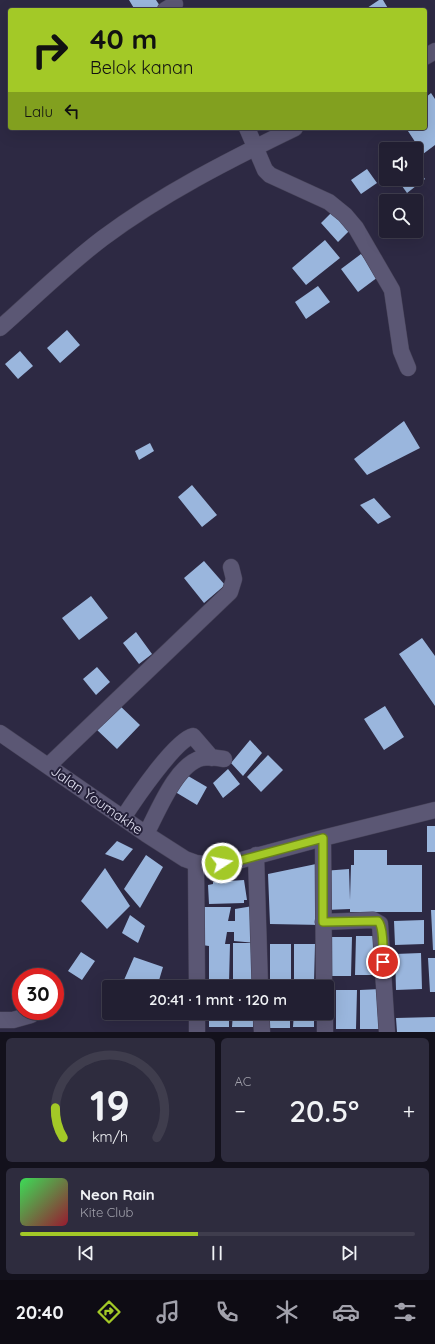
<!DOCTYPE html>
<html lang="id">
<meta charset="utf-8">
<style>
:root{--surface:#221f32;--page:#2e2c3e;--text:#f1f3f6;--muted:#a2a2ac;--line:#3f3d4d;--accent:#a3c927}
body{margin:0;font-family:Quicksand,sans-serif;background:var(--page);color:var(--text);height:100vh;display:flex;flex-direction:column;font-size:15px;white-space:nowrap}
*{box-sizing:border-box;margin:0}
p{font-size:13px;color:var(--muted)}
.icon{flex:none;width:22px;height:22px;fill:none;stroke:currentColor;stroke-width:2;stroke-linecap:round;stroke-linejoin:round}
.map{position:relative;height:1032px;overflow:hidden}
.panel{display:flex;flex-direction:column;gap:6px;padding:6px;background:#13111c;flex:1}
.panel>*{flex:none}
.top-card{position:absolute;left:8px;top:8px;width:419px;height:122px;border-radius:4px;box-shadow:0 4px 16px #0002,0 0 0 1px var(--line);background:#a3c927;color:#111;overflow:hidden}
.controls{position:absolute;left:379px;top:142px;display:grid;gap:8px}
.controls a{display:grid;place-items:center;width:44px;height:44px;border-radius:4px;background:var(--surface);box-shadow:0 4px 16px #0002,0 0 0 1px var(--line);font-size:20px}
.speed{position:absolute;left:12px;top:968px;display:flex;gap:8px;font-size:20px;font-weight:700;text-align:center}
.speed>*{display:grid;place-content:center;width:52px;height:52px;border-radius:50%;background:var(--surface);box-shadow:0 4px 16px #0002,0 0 0 1px var(--line);line-height:1}
.speed .limit{border:6px solid #d22;background:#fff;color:#111}
.pin{position:absolute;display:grid;place-items:center;width:34px;height:34px;color:#fff;margin:-17px;border:2px solid #fff;border-radius:50%;box-shadow:0 1px 4px #0007}
.me{position:absolute;width:44px;margin:-22px;rotate:79deg;stroke-linejoin:round;filter:drop-shadow(0 0 3px #0008)}
.turn{display:flex;align-items:center;gap:14px;height:84px;padding:0 16px;font-size:18px}
.turn .icon{width:52px;height:52px;stroke-width:2.5}
.turn b{display:block;font-size:28px;line-height:34px}
.then{display:flex;align-items:center;height:38px;padding:0 16px;background:#0003;gap:8px;font-size:15px}
.big{font-size:30px;font-weight:600;line-height:1.1}
.panel .card{flex:1;display:flex;flex-direction:column;justify-content:center;gap:6px;min-width:0;padding:0 14px;border-radius:6px;background:var(--page)}
.panel .dial{align-items:center;gap:0}
.dial svg{height:104px;overflow:visible;fill:none;stroke:var(--line);stroke-width:7;stroke-linecap:round;text-anchor:middle}
.dial text{fill:var(--text);stroke:none}
.song{display:flex;align-items:center;gap:12px}
.cover{width:48px;height:48px;border-radius:6px;background:linear-gradient(135deg,hsl(130 70% 55%),hsl(350 70% 35%))}
.played{height:4px;border-radius:2px;background:linear-gradient(90deg,var(--accent) 45%,var(--line) 45%)}
.keys{display:flex;justify-content:space-around;direction:ltr}
.heat{display:flex;justify-content:space-between;align-items:center;font-size:22px;direction:ltr}
.panel .tiles{flex:1;display:grid;gap:6px;grid-template-columns:1fr 1fr}
.card:last-child{grid-column:span 2}
.trip{position:absolute;left:102px;top:980px;width:232px;height:40px;border-radius:4px;background:var(--surface);box-shadow:0 4px 16px #0002,0 0 0 1px var(--line);font-weight:600;line-height:40px;text-align:center}
.tab-bar{display:flex;height:64px;justify-content:space-around;align-items:center;background:#0e0c14;color:var(--muted)}
.tab-bar .icon{width:28px;height:28px}
.tab-bar .selected{color:var(--accent)}
.tab-bar b{font-size:18px;color:var(--text)}
.map>svg:first-child{display:block}
.building{fill:#9ab6dd}
.lines{fill:none;stroke-linecap:round;stroke-linejoin:round}
.minor-casing{stroke:#474359;stroke-width:17}
.minor{stroke:#5b5774;stroke-width:16}
.route-casing{stroke:#6a8319;stroke-width:10}
.route{stroke:#a3c927;stroke-width:7}
.labels{text-anchor:middle;dominant-baseline:central;stroke-width:4;stroke-linejoin:round;paint-order:stroke}
.street-label{font-size:14px;fill:#e2e1f2;stroke:#231f38}
</style>
<div class="map">
<svg width="435" height="1032" viewBox="0 0 435 1032">
<rect width="100%" height="100%" fill="#2d2943"/>
<!-- building -->
<path class="building" d="M129,0h27l4,6 -8,4h-17z
M379,0h4l6,10h-25z
M431,93l4,6v46l-12,9 -17,-26h19v-30z
M416,167l9,12 -18,14 -10,-14h19z
M367,169l10,14 -16,11 -10,-14z
M333,211l18,18 -13,13 -17,-19z
M325,240l15,18 -34,27 -14,-17z
M361,254l17,23 -20,15 -17,-23z
M318,286l12,16 -24,17 -11,-17z
M67,330l13,15 -20,18 -13,-15z
M20,351l13,15 -15,13 -13,-15z
M404,421l16,27 -53,27 -13,-16z
M150,443l4,8 -15,9 -4,-9z
M192,485l25,30 -15,12 -24,-30z
M374,498l17,19 -13,7 -18,-19z
M204,561l21,24 -21,18 -20,-25z
M91,596l17,22 -29,22 -17,-22z
M136,632l16,22 -13,10 -16,-21z
M422,638l13,18v50l-36,-52z
M97,667l13,15 -14,13 -13,-16z
M118,704l22,21 -23,24 -22,-21z
M385,706l19,31 -20,13 -20,-31z
M250,740l12,13 -19,23 -12,-13z
M268,755l15,15 -22,22 -14,-15z
M228,769l12,15 -17,14 -10,-15z
M183,773l24,14 -10,18 -25,-15z
M427,826h8v26h-8z
M117,841l16,8 -10,12 -18,-7z
M354,850h33v15h-33z
M146,855l17,12 -23,41 -16,-19z
M316,864l6,61 -52,-1 -2,-50z
M351,865h71v47h-72v-3l-25,1 -2,-39 26,-2 1,31z
M105,868l25,38 -23,23 -26,-28z
M244,880l3,20h-3v3l-35,1 -1,-19 5,-1v-2z
M253,906l3,37 -22,-2v-9h-7l-2,12h5l-1,39h-20v-37l-7,-1 -1,-38h30l-3,14h7v-12z
M431,910h4v40h-2z
M130,915l15,11 -7,17 -16,-10z
M424,920v24l-29,1 -1,-24z
M356,936h20v39h-21z
M331,937h21l-1,39h-20z
M233,943h21l-1,39h-20z
M270,944h21v39l-21,1z
M294,944h21l-1,39h-20z
M81,952l14,9 -13,19 -14,-9z
M421,953l1,36 -26,1 -1,-36z
M134,957l29,10 -6,20h-36z
M428,958h7v34h-5z
M381,989l-1,40h-20v-39z
M336,990h21l-1,39h-20z
M209,1013h20v14h-20z
M233,1013h20v14h-21z
M270,1013h20v15h-20z
M294,1013h20v14h-21z
M435,1017v15h-38l-1,-14z"/>
<g class="lines">
<!-- minor casing -->
<g class="minor-casing">
<path id="minor" d="M165,10l10,-6
M425,57l10,-6
M247,128l18,42 5,5 59,27 16,13 11,13 36,62 9,61 7,17
M0,328c34,-30 66,-62 103,-90 59,-44 126,-78 192,-110
M0,733l146,101 39,25 11,4 14,2 24,-3 89,-24 112,-28
M48,766l182,-174 4,-13 -3,-12
M123,818c11,-17 52,-78 70,-82l19,22
M146,834c12,-22 30,-70 56,-76 7,-2 15,0 22,1
M323,838l1,149
M256,855l4,132
M196,863l1,124
M323,922l50,-2 7,4 7,108
M197,1013v19
M261,1013l1,19
M325,1013v19
M0,1020h13l18,-5"/>
</g>
<!-- minor -->
<use href="#minor" class="minor"/>
</g>
<g class="lines">
<!-- route casing -->
<g class="route-casing">
<path id="route" d="M222,863l12,-1 89,-24v84l55,-1c6,6 5,32 5,41"/>
</g>
<!-- route -->
<use href="#route" class="route"/>
</g>
<g class="labels">
<!-- street labels -->
<g class="street-label">
<text transform="translate(97 800) rotate(35)">Jalan Youmakhe</text>
</g>
</g>
</svg>
<div class="controls">
<a><svg class="icon" aria-label="sound" viewBox="0 0 24 24"><path d="M4 9h4l5-4v14l-5-4H4zM17 9q2 3 0 6"/></svg></a>
<a><svg class="icon" aria-label="search" viewBox="0 0 24 24"><circle cx="10" cy="10" r="6"/><path d="M15 15l6 6"/></svg></a>
</div>
<div class="speed"><div class="limit">30</div></div>
<div class="pin" style="left:383px;top:962px;background:#d93025"><svg class="icon" aria-label="arrive" viewBox="0 0 24 24"><path d="M6 21V4h12l-3 4 3 4H6"/></svg></div>
<svg class="me" style="left:222px;top:863px" viewBox="-20 -20 40 40"><circle r="17" fill="#a3c927" stroke="#fff" stroke-width="3"/><path d="M0-11L8 9 0 5-8 9z" fill="#fff"/></svg>
<div class="trip">20:41 · 1 mnt · 120 m</div>
<div class="top-card">
<div class="turn"><svg class="icon" aria-label="right" viewBox="0 0 24 24"><path d="M7 20v-9h11M14 6l5 5-5 5"/></svg><div><b>40 m</b>Belok kanan</div></div>
<div class="then">Lalu<svg class="icon" aria-label="left" viewBox="0 0 24 24"><path d="M17 20v-9H6M10 6l-5 5 5 5"/></svg></div>
</div>
</div>
<section class="panel">
<div class="tiles">
<div class="card dial"><svg viewBox="0 0 100 80">
<path d="M14 69A42 42 0 1 1 86 69"/>
<path d="M14 69A42 42 0 0 1 8 46" stroke="#a3c927"/>
<text x="50" y="56" font-size="32" font-weight="700">19</text>
<text x="50" y="72" font-size="11">km/h</text>
</svg></div>
<div class="card"><p>AC</p>
<div class="heat"><a>−</a><b class="big">20.5°</b><a>+</a></div>
</div>
<div class="card">
<div class="song"><i class="cover"></i><div><b>Neon Rain</b><p>Kite Club</p></div></div>
<div class="played"></div>
<div class="keys"><svg class="icon" aria-label="previous" viewBox="0 0 24 24"><path d="M18 5L8 12l10 7zM5 5v14"/></svg><svg class="icon" aria-label="pause" viewBox="0 0 24 24"><path d="M8 5v14M16 5v14"/></svg><svg class="icon" aria-label="next" viewBox="0 0 24 24"><path d="M6 5l10 7-10 7zM19 5v14"/></svg></div>
</div>
</div>
</section>
<nav class="tab-bar">
<b>20:40</b>
<svg class="icon selected" aria-label="directions" viewBox="0 0 24 24"><path d="M12 3l9 9-9 9-9-9zM9 14v-3h6M13 9l2 2-2 2"/></svg>
<svg class="icon" aria-label="music" viewBox="0 0 24 24"><path d="M9 18V5l10-2v13"/><circle cx="6" cy="18" r="3"/><circle cx="16" cy="16" r="3"/></svg>
<svg class="icon" aria-label="phone" viewBox="0 0 24 24"><path d="M5 4h4l2 5-3 2q2 4 5 5l2-3 5 2v4C11 20 4 13 5 4z"/></svg>
<svg class="icon" aria-label="climate" viewBox="0 0 24 24"><path d="M12 3v18M4 7l16 10M4 17L20 7"/></svg>
<svg class="icon" aria-label="car" viewBox="0 0 24 24"><path d="M5 17H2v-5l4-1 3-4h7l3 4 3 1v5h-3M9 17h6M6 11h13"/><circle cx="7" cy="17" r="2"/><circle cx="17" cy="17" r="2"/></svg>
<svg class="icon" aria-label="filters" viewBox="0 0 24 24"><path d="M4 7h16M4 17h16"/><circle cx="9" cy="7" r="2"/><circle cx="15" cy="17" r="2"/></svg>
</nav>
